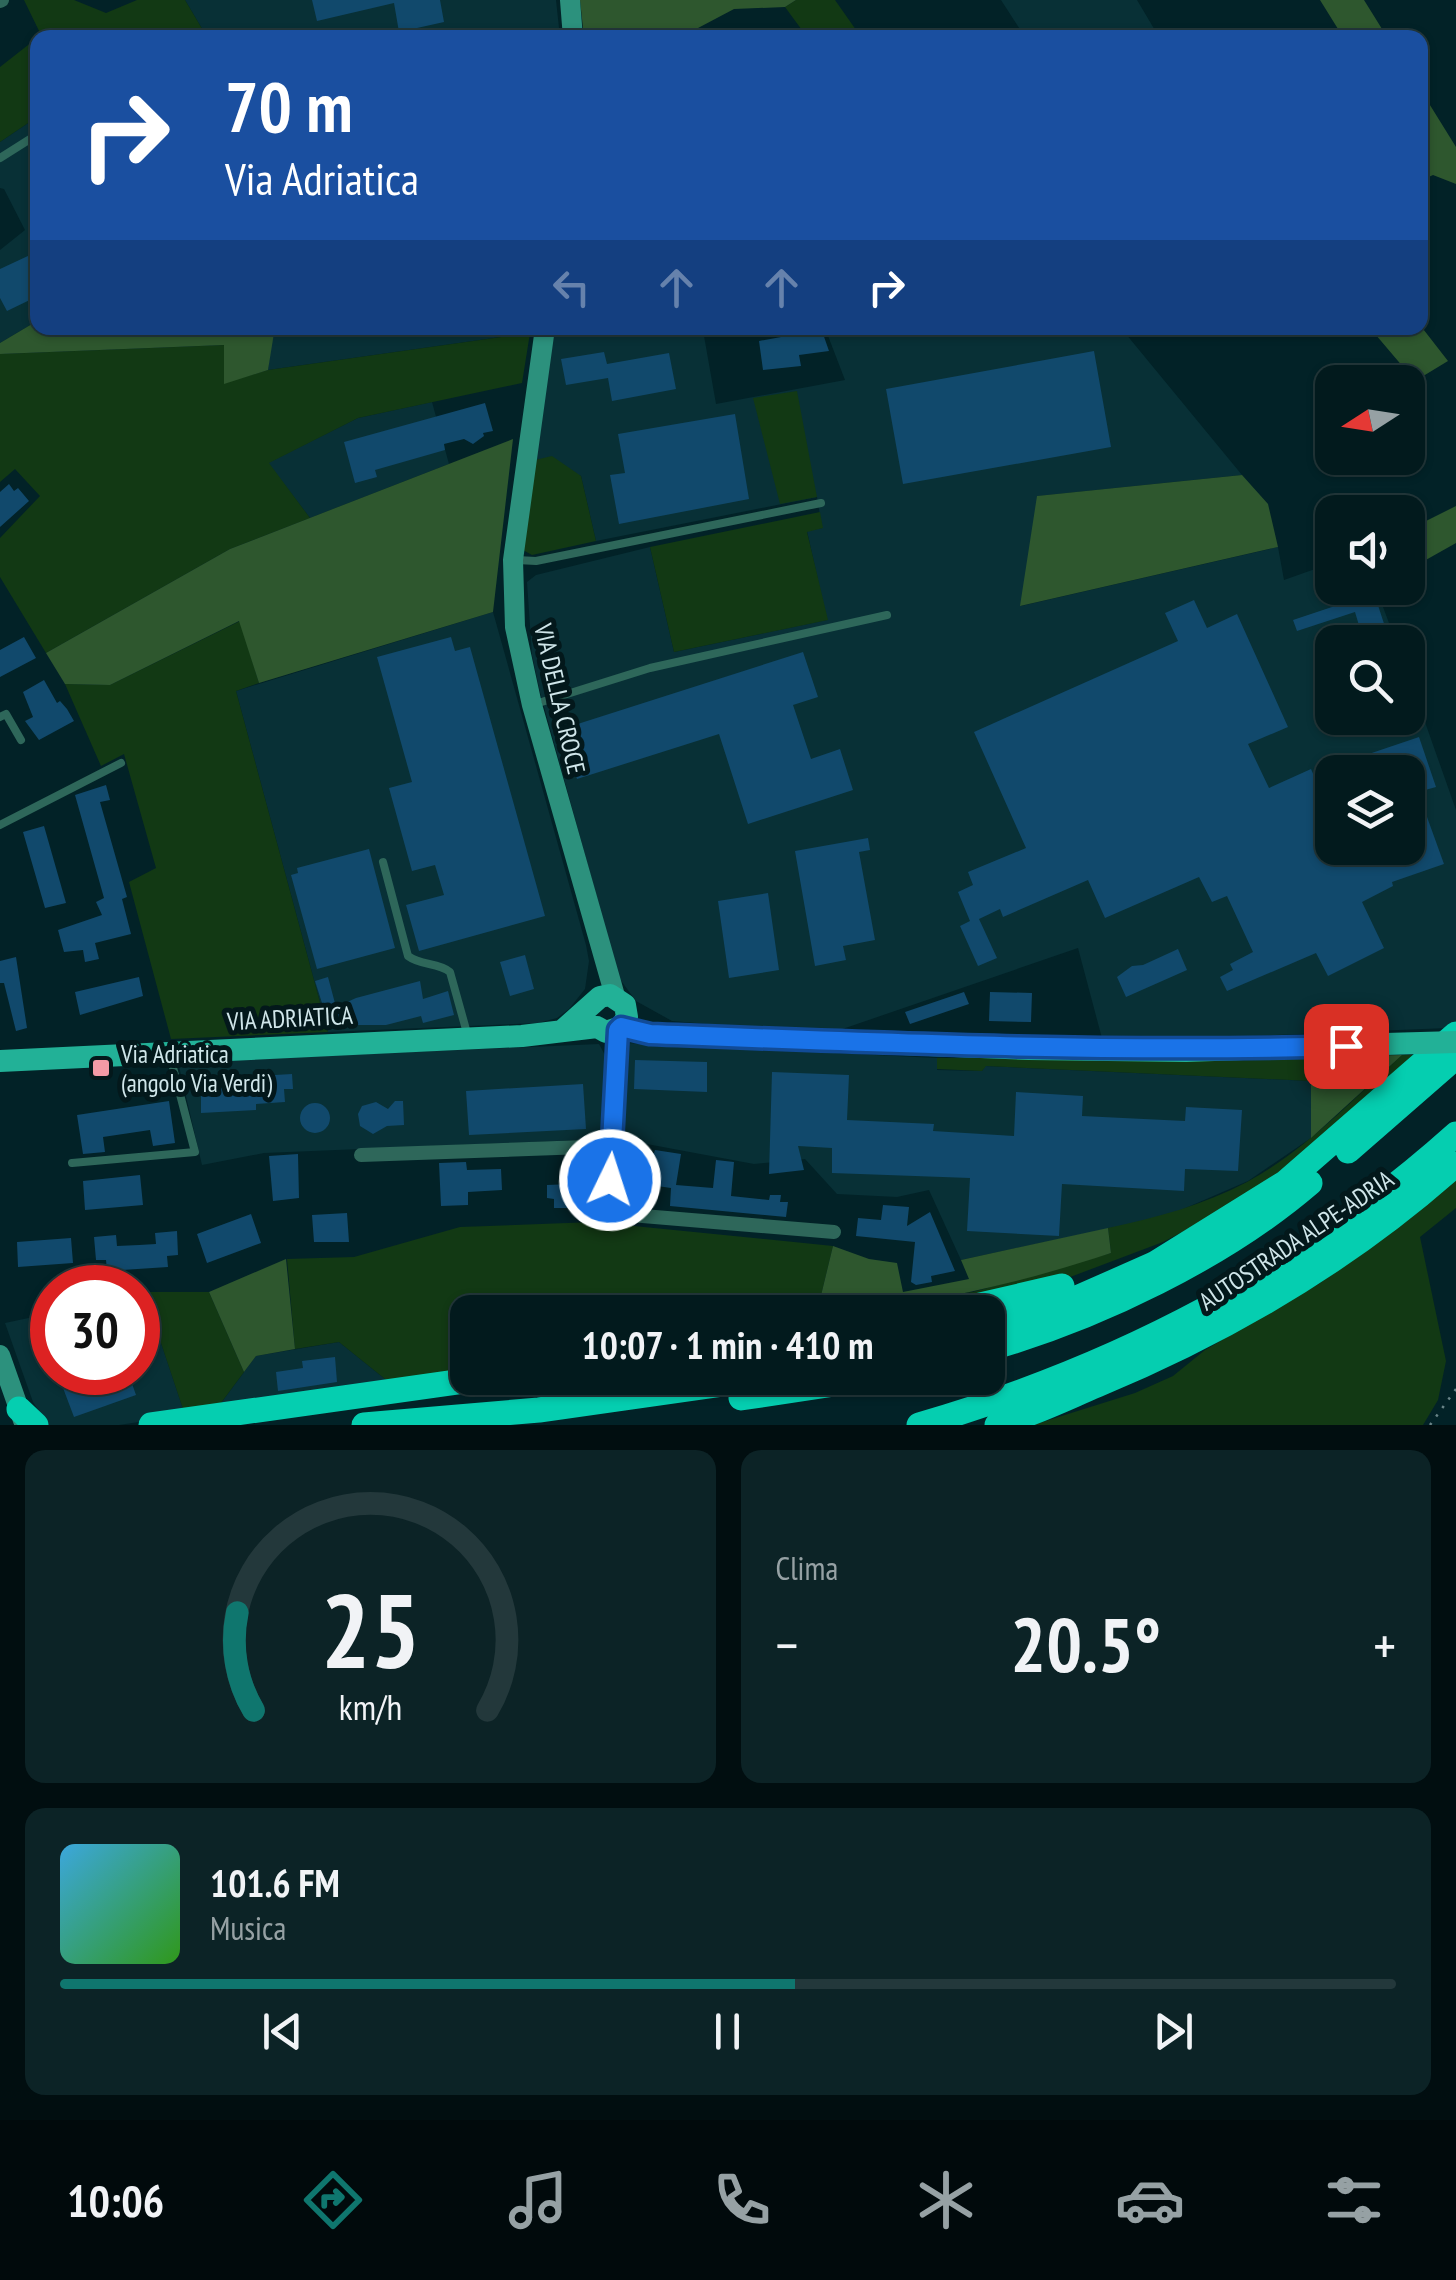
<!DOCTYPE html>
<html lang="it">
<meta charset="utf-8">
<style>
:root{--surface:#021a1d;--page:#0c2326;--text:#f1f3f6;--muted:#96a1a4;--line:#23383b;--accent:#0f766e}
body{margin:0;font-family:"PT Sans Narrow",sans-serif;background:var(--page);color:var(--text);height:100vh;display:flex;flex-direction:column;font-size:38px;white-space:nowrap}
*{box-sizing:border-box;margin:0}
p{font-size:32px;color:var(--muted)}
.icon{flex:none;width:55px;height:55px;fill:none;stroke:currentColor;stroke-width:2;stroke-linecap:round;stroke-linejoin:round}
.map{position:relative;height:1425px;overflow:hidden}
.sheet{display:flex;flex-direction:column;gap:25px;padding:25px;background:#010e10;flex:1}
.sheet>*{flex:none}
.hud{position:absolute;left:30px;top:30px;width:1398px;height:305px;border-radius:20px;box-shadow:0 2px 8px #0004,0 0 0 2px var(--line);background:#1a4fa0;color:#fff;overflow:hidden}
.needle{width:65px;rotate:258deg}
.controls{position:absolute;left:1315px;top:365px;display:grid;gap:20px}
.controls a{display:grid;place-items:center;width:110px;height:110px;border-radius:20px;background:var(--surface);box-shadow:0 2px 8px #0004,0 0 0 2px var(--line);font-size:50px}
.speed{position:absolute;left:30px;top:1265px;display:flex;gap:20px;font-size:50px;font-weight:700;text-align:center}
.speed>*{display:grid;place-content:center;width:130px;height:130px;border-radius:50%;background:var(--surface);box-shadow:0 2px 8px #0004,0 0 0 2px var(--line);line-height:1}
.speed .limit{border:15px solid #d22;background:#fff;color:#111}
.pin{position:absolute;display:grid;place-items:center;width:85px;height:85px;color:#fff;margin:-42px;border-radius:20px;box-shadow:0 5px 15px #0006}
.me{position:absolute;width:110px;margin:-55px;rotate:4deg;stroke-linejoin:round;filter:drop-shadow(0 0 8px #0008)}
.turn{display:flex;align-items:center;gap:35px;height:210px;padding:0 30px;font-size:45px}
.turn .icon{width:130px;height:130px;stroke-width:2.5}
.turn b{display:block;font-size:70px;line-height:85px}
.lanes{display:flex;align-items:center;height:95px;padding:0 30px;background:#0003;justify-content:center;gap:50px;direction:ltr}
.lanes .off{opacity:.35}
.big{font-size:75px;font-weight:800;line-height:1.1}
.sheet .tile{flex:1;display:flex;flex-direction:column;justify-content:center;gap:15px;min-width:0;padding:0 35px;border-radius:20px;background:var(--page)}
.sheet .dial{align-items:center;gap:0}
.dial svg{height:260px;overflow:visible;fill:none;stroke:var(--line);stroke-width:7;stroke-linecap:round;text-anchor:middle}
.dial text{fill:var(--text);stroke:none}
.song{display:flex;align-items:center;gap:30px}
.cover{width:120px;height:120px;border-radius:15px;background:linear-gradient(135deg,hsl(200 70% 55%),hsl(110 70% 35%))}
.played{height:10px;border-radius:5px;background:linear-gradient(90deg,var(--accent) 55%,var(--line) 55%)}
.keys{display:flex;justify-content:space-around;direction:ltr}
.heat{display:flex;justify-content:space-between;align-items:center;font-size:55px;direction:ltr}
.sheet .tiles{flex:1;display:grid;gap:25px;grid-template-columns:1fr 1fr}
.tile:last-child{grid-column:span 2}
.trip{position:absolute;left:450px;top:1295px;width:555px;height:100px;border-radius:20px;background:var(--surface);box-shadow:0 2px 8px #0004,0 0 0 2px var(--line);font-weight:800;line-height:100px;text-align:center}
.menu{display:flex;height:160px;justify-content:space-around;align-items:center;background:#010a0c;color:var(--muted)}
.menu .icon{width:70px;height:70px}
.menu .current{color:var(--accent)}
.menu b{font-size:45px;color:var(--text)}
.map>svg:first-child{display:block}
.built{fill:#083036;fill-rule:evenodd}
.green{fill:#123914}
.forest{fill:#2e572e}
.building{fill:#11496c}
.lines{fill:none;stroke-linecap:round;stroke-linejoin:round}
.path{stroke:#688387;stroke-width:2.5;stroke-dasharray:2.5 8;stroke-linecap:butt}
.lane{stroke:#2e675a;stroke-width:8}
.street{stroke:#2e675a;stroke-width:14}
.secondary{stroke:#2c917d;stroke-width:20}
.primary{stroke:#22b197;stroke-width:22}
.highway{stroke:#05ceb0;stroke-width:25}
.primary-bridge{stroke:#22b197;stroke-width:22}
.route-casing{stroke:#114b97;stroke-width:25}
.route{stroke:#1a73e8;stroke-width:18}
.poi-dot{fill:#f49aa6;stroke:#03181b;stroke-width:4}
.labels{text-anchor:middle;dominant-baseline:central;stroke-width:10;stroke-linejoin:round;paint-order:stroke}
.street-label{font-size:25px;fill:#d0e6ea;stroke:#03181b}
.poi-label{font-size:25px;fill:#d0e6ea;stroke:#03181b;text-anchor:start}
</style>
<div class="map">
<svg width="1456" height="1425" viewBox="0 0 1456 1425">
<rect width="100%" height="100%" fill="#022227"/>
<!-- built -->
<path class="built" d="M185,0h371l4,37h-353z
M1001,0h136l22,37h-134z
M37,117v204l-37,22v-93l25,-20 -21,-41 -4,-1v-46z
M273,328h258l-1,5 -262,37z
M553,328h203l-52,8 12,68 129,-24 -20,-52h296l121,147 -204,21 -17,110 257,-59 6,33 48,-17v25h44l20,54h-64v76h76v-44l48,136v211l-8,7 -345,14 -25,-94 -250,86 -156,-13 -36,-20 -17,-23 -79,-286 -8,-37 -5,-73 9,-7 114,-28 24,105 153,-32 -20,-89 15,-3 -5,-31 -221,44 -15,-65 -46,-16zM1332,772h76v76h-76z
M432,402l17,62 -139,54 -42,-55 90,-45z
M493,612l93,333 3,16 -4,28 -16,20 -12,9 -19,5 -210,9 -92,-341z
M625,1043l312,15v12l45,1 3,-5 326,15v57l-63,43 -81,35 -206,44 -32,-70 -32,7 -60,-3 -32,-35 -51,5 -134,-25z
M599,1044l8,15 -4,80 -339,14 -62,12 -24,-103z
M144,1292l41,123 -66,10h-71l-15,-23 -28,-79 47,-10v59h86v-79z
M339,1342l51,41 -172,24 38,-51z"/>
<!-- green -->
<path class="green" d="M24,0h50l32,13 31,-13h48l22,37h-168l2,-2z
M796,0h39l26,37h-54l-22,-30z
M37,38v79l-37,25v-75z
M530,333l-8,50 -164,35 -89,45 41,55 -80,31 -184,104 -46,-76v-39l40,-42 -25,-27 -15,13v-128l225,-9 -1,38 44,-13z
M797,391l20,106 -37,7 -27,-106z
M552,456l29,20 15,65 -64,14 -9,-5 12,-90z
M820,512l3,16 -16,4 21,88 -154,32 -24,-105z
M240,621l19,62 -23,8 92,341 -157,7 -42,-157 27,-14 -32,-114 -23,12 -36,-82 45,1z
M1402,1055h20l-127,106 -76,52 -56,29 -106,40 -83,19 -61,11h-90l150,-20 138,-39 -3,-25c48,-10 95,-23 139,-46 58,-31 106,-83 155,-127z
M1311,1057v24l-325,-15 -4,5 -45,-2v-11z
M1456,1180v28l-36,29 26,124 -8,39 -15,25h-390l102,-32 38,-17 32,-26 115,-67 83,-59z
M594,1222l239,24 -16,66h-349l-1,61 -77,10 -51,-41 -44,7 -8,-90 67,-2 106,-30z
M144,1292h65l35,80 -26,35 -33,8z"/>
<!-- forest -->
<path class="forest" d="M580,0h216l-11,7 -51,2 -53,28h-97z
M1320,0h44l23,37h-44z
M1420,89l36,58v37l-23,-9 -13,6z
M37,321l1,7h235l1,5 -6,37 -44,14v-39l-224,9v-11z
M1420,325l28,36 -33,20 -45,-53h50z
M513,439l-20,173 -234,71 -20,-62 -129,64 -45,-1 -19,-31 184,-104z
M1242,475l26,29 10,43 -258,59 17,-110z
M1456,506v37l-48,27v-40z
M1402,1055l-91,83v-81z
M1108,1228l3,25c-94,31 -194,55 -294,59l16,-66 36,13 28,4 6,29 66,-13 -8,-19z
M286,1259l9,90 -39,7 -12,16 -35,-80z"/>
<!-- building -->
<path class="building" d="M312,0h128l4,22 -45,10 -5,-29 -77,18z
M30,255l8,14v27l-31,15 -7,-13v-29z
M821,328l8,23 -30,4 2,11 -38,4 -4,-29 33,-6 -1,-6z
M1094,351l17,96 -208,37 -17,-95z
M604,352l3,12 62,-11 7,36 -64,12 -4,-23 -42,7 -5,-26z
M485,403l8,28 -10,2 1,3 -11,8 -9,-5 -20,5 1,6 -70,20 2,7 -22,6 -11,-41z
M735,414l14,85 -130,25 -9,-49 15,-2 -7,-39z
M9,484l5,7 4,-3 11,13 -29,26v-35z
M1374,593l16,49h-11l-5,-14 -13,4 -6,-20 -58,19 -4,-11z
M1194,600l13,28 30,-14 51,113 -40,17 21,44 42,-19 21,48v31h76v-76h-56l-4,-11 71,-24 17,50 -18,5 26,72 -52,18 1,4 -31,16 22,46 -56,28 -12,-23 -89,38 -7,-14 13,-7 -3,-6 23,-12 -26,-56 -15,6 -13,-25 -94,41 -17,-38 -85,37 -3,-8 -21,10 18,39 -19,8 -18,-40 10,-5 -12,-29 15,-7 -5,-13 58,-24 -52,-116 204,-91 -13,-28z
M24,637l12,21 -36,19v-27z
M451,637l4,14 15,-4 75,269 -126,35 -13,-46 38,-10 -9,-30 -23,6 -23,-83 23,-6 -35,-125z
M803,652l15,45 -25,8 18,54 29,-10 13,41 -105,34 -29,-90 -142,45 -15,-50z
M44,680l13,23 3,-2 7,8 7,12 -35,19 -14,-19 8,-4 -10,-25z
M106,785l4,15 -10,2 27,95 -5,2 9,35 -36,9 4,16 -14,3 -2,-12 -19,2 -6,-22 44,-15 -6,-13 8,-4 -29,-103z
M44,826l22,77 -21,5 -22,-76z
M868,838l2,12 -11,2 16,88 -32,6 3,14 -31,6 -20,-115z
M369,849l26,99 -78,21 -26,-94 7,-2 -1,-5z
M768,893l11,77 -50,8 -11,-77z
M1178,949l9,21 -61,27 -9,-20 15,-11 11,-1z
M525,955l9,34 -24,7 -10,-34z
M16,957l11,71 -11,3 -12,-48h-4v-22z
M139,977l4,19 -63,19 -5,-23z
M328,977l8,30 20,-9 64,-17 3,18 25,-8 6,24 -31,8 -2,-7 -35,9h-57l-14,-44z
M964,992l5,12 -59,20 -5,-12z
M990,992l42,1 -1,29 -42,-1z
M635,1060l72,2v30l-73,-3z
M772,1072l77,3 -2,45 87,4 -1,7 81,5 2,-44 67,4 -1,20 103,5 1,-14 56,3 -4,61 -53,-2 -1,22 -122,-7 -3,52 -92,-5 3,-53 -138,-5v-25l-34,-2 6,24 -35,4z
M292,1074l1,15h-9l1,13 -29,2v6l-55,3v-24l57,-2v-11z
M583,1084l3,45 -117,6 -3,-44z
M169,1101l6,42 -22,3 -3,-16 -47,7 2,15 -22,2 -6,-39z
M395,1101h8l1,24 -17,1 -14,8 -13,-8 -2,-12 4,-8 14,-4 12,7z
M300 1118a15 15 0 1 1 30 0a15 15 0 1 1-30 0Z
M623,1150l31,3 1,-3 26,4 -5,31 37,3 3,-28 18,2 -3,34 38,4 1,-5h11l-1,7h8l-2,15 -116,-11 1,-18 -21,-3 2,-9 -31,-4z
M298,1154l1,44 -26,3 -4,-45z
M466,1162l1,8 34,-1 1,21 -34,2v13l-27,1 -2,-43z
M571,1172l26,1 -2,24 -25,-2 -1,13h-15v-9l-7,-1v-13l24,-1z
M140,1175l3,30 -58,5 -2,-29z
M883,1205l26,2 -2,19 23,-14 25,59 -24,5 1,6 -16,3 -5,-3 4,-40 -59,-6 2,-18 23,2z
M347,1213l2,29h-35l-2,-27z
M251,1214l10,29 -54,20 -10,-29z
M177,1231l1,24 -11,1 1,11 -61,4 -1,-11h-10l-2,-23 22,-2 1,11 22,-1 17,-1 -1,-11z
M71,1238l2,25 -55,4 -1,-25z
M335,1357l2,25 -59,9 -2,-19 27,-4 -1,-7z
M57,1372h71l8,23 -62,22z"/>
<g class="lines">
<!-- path -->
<path class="path" d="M1430,1425l26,-36"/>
<!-- lane -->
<path class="lane" d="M0,158l38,-24
M517,560l19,1 285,-58
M532,705l118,-37 237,-53
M0,717l6,-3 15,26
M0,825l121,-62
M383,862l25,94c13,10 30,6 42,16l17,61
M72,1163l123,-11 -25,-96"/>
<!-- street -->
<path class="street" d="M0,1l2,-1
M618,1030l-11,183 227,19
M361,1155l252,-9"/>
<!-- secondary -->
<path class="secondary" d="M570,0l3,38
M545,328l-32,232 2,67 17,78 83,291
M0,1355l24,68"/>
<!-- primary -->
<path class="primary" d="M563,1030l37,-33 10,-2 15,10 2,12 -6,10
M0,1061l522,-25 75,-9 9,5 15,-5 29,7 379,15 157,2 199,-7"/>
<!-- highway -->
<path class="highway" d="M1348,1151l108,-94
M950,1312l112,-26
M988,1329l89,-31 77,-34 132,-82 170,-148
M988,1349c109,-31 236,-92 322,-166
M741,1398l133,-20
M19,1409l17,16
M151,1425l334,-47
M364,1425l175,-15 226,-32
M919,1425c198,-57 383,-153 537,-291
M997,1425c34,-10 67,-26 100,-40 130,-54 253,-126 359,-221"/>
<!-- primary-bridge -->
<path class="primary-bridge" d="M1385,1044l71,-2"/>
</g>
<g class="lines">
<!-- route casing -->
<g class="route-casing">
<path id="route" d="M610,1180l8,-150 3,-3 29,7c232,9 463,19 696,12"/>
</g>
<!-- route -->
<use href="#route" class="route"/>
</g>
<!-- markers -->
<rect class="poi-dot" x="91" y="1058" width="20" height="20" rx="5"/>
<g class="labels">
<!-- street labels -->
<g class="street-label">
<text transform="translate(560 699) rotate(77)">VIA DELLA CROCE</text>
<text transform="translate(290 1018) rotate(-3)">VIA ADRIATICA</text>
<text transform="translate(1296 1240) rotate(-34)">AUTOSTRADA ALPE-ADRIA</text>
</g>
<!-- poi labels -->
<g class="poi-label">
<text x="121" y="1054">Via Adriatica<tspan x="121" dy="29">(angolo Via Verdi)</tspan></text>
</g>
</g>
</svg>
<div class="controls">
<a><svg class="needle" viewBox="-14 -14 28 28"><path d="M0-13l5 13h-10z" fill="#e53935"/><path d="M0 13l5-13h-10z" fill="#96a1a4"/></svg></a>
<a><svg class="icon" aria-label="sound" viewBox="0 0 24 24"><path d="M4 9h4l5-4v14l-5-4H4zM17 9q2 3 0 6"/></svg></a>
<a><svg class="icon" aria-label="search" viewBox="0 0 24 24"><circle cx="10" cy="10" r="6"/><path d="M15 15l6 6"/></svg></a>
<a><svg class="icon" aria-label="layers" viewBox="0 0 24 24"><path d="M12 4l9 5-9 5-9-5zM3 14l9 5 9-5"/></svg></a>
</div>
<div class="speed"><div class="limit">30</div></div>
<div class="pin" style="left:1346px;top:1046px;background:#d93025"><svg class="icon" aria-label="arrive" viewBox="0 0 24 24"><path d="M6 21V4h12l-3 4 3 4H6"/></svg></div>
<svg class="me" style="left:610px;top:1180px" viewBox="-20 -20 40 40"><circle r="17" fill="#1a73e8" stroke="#fff" stroke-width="3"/><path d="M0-11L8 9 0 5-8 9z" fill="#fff"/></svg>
<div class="trip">10:07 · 1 min · 410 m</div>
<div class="hud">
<div class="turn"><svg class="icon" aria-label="right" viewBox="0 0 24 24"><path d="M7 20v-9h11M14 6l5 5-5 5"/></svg><div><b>70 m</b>Via Adriatica</div></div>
<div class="lanes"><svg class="icon off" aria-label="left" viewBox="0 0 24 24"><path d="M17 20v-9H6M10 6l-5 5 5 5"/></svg><svg class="icon off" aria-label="ahead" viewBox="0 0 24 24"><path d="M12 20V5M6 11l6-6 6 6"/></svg><svg class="icon off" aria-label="ahead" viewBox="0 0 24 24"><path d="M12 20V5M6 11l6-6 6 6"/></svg><svg class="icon" aria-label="right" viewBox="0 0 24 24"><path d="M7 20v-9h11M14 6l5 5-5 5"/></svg></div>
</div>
</div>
<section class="sheet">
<div class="tiles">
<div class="tile dial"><svg viewBox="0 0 100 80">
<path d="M14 69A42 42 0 1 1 86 69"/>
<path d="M14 69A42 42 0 0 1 9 39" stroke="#0f766e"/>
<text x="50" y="56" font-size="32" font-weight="700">25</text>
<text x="50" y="72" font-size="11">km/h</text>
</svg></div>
<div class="tile"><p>Clima</p>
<div class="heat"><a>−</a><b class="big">20.5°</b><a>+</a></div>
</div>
<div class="tile">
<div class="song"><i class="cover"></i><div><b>101.6 FM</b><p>Musica</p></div></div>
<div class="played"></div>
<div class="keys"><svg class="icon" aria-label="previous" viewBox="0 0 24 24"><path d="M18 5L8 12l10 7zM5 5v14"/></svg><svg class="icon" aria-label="pause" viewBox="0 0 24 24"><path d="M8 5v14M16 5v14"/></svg><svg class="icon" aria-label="next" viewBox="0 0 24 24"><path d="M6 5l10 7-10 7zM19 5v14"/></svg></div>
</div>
</div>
</section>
<nav class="menu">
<b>10:06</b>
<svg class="icon current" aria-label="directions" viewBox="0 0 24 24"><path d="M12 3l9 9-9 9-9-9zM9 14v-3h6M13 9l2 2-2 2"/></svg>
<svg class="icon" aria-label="music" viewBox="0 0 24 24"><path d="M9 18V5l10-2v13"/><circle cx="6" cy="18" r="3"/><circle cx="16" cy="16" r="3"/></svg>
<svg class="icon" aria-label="phone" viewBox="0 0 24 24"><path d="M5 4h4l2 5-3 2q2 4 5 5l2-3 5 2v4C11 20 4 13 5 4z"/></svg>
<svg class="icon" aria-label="climate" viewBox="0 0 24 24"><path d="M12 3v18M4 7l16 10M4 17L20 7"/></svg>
<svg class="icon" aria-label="car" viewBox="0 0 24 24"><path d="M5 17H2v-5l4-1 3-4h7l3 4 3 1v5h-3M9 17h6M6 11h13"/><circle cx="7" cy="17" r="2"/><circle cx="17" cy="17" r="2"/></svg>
<svg class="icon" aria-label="filters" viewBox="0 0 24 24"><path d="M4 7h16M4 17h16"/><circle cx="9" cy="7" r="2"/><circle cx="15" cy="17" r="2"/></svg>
</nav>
